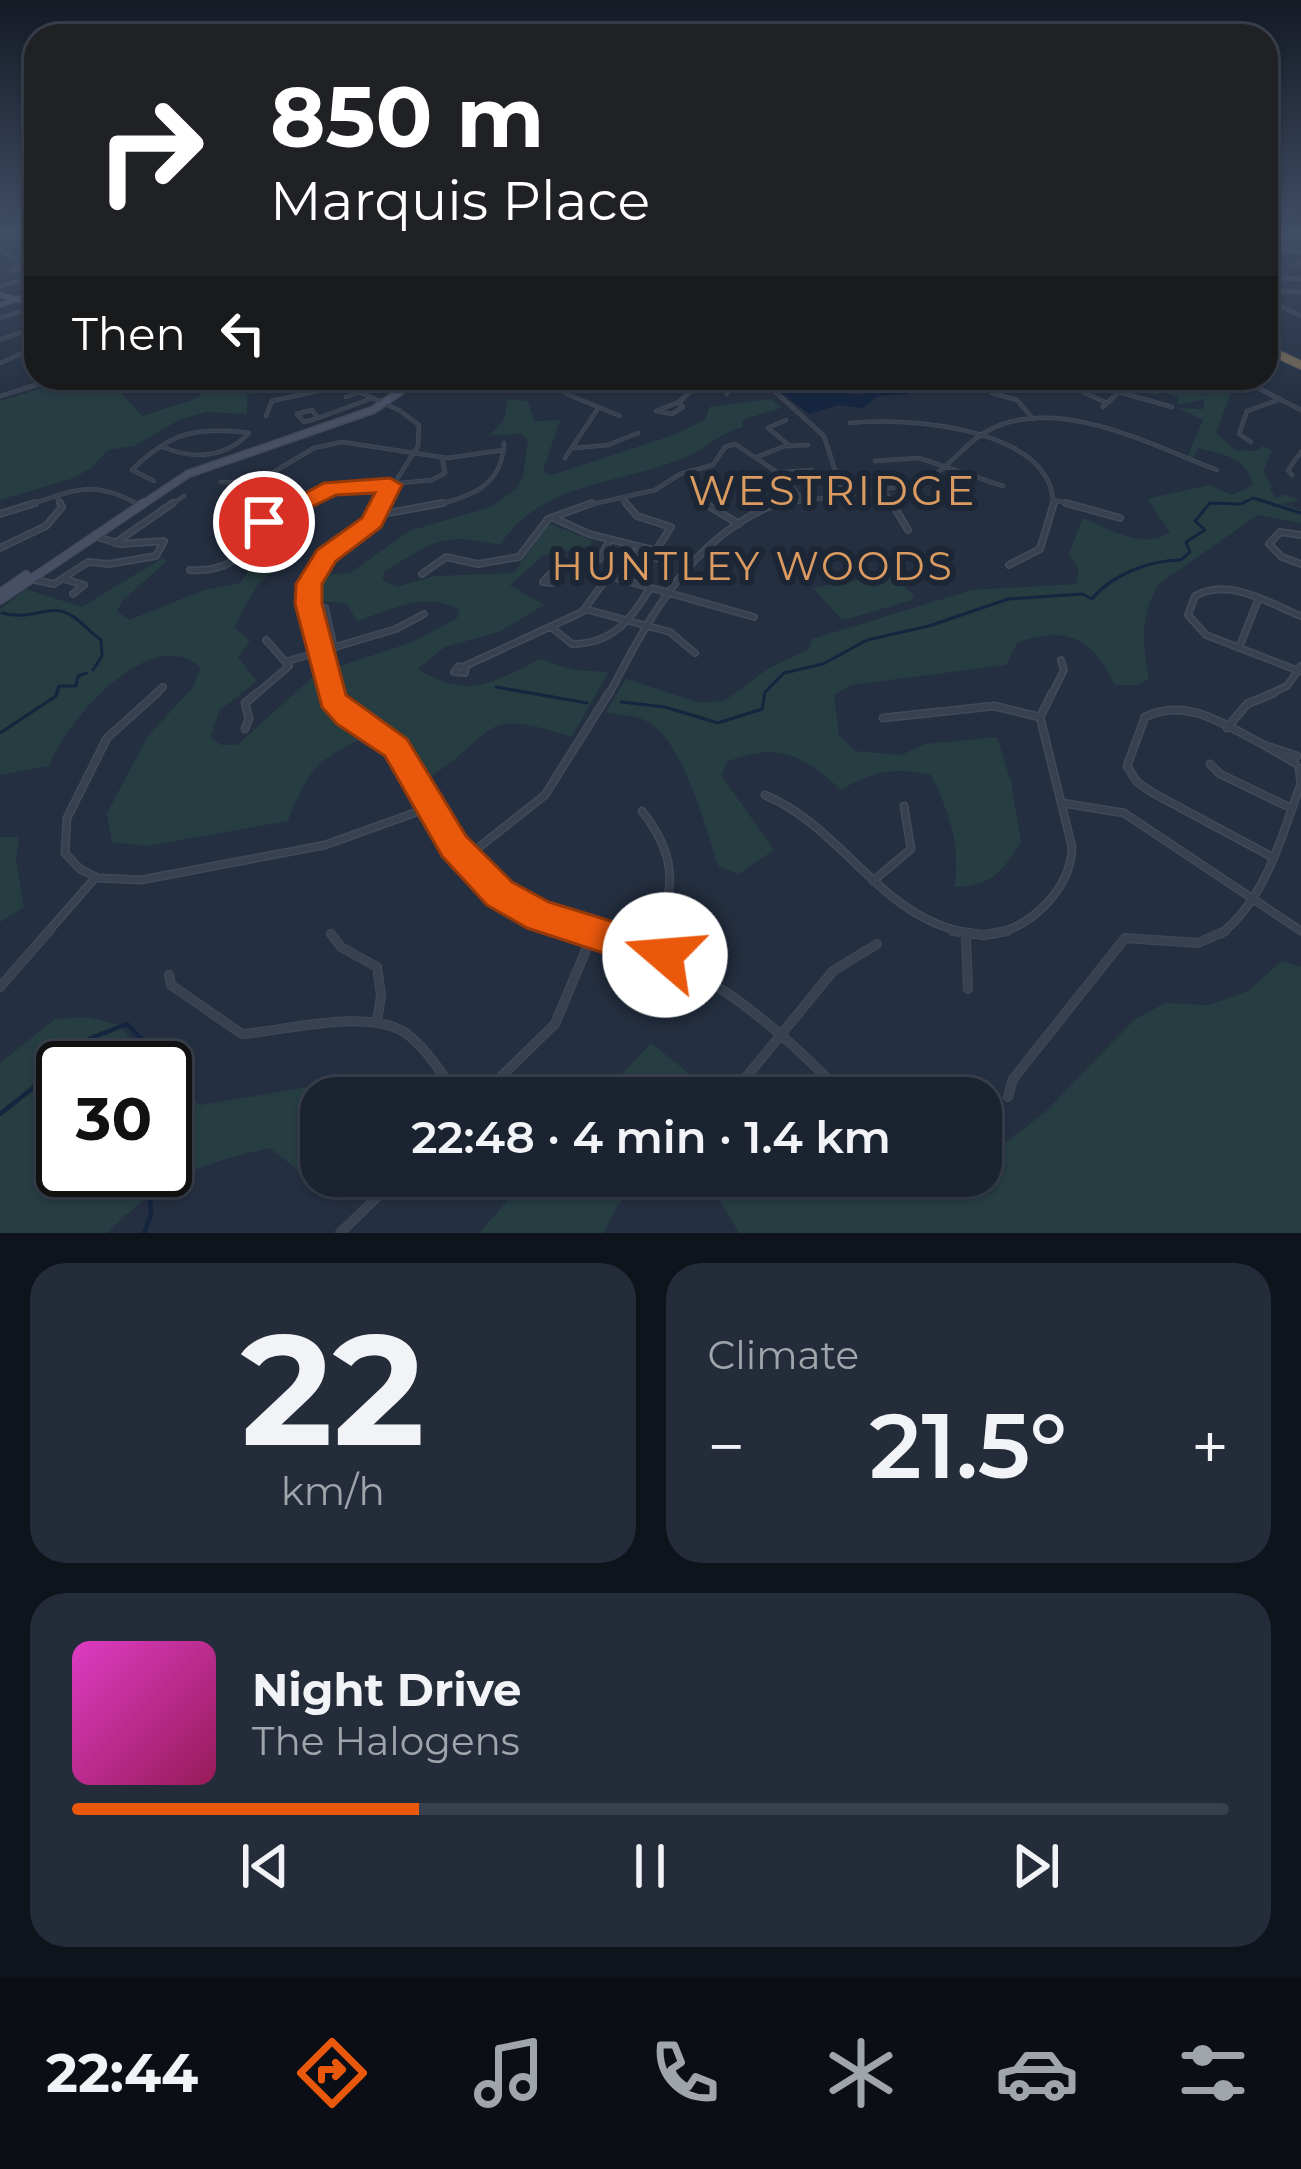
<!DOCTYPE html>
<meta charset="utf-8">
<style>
:root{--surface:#1b2331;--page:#242b39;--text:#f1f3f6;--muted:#a0a4ab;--line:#39404d;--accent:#ea580c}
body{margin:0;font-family:Montserrat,sans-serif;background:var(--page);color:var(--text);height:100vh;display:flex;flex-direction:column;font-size:45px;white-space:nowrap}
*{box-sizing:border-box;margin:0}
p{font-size:39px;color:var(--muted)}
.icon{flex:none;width:66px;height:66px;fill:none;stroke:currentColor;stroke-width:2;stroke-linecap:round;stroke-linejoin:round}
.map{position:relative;height:1233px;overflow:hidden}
.side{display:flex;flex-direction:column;gap:30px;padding:30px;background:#0f131b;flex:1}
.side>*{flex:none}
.guide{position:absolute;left:24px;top:24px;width:1254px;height:366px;border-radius:36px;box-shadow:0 3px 9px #0004,0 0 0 3px var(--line);background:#202124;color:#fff;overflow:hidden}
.speed{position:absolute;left:36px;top:1041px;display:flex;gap:24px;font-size:60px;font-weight:700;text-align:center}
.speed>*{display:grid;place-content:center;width:156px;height:156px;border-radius:50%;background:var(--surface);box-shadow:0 3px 9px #0004,0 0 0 3px var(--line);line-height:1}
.speed .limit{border:6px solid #111;border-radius:18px;background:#fff;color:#111}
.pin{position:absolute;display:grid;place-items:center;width:102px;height:102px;color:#fff;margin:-51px;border:6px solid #fff;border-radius:50%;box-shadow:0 3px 12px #0007}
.me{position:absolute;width:132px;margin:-66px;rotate:288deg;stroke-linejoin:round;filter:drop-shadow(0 0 9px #0008)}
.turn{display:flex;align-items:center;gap:42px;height:252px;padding:0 48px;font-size:54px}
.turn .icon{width:156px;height:156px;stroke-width:2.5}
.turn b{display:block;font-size:84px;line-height:102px}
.then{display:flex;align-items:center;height:114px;padding:0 48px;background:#0003;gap:24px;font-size:45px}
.big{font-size:90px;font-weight:600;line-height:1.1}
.side .card{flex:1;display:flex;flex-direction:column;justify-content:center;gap:18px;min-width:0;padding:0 42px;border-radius:36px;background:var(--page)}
.side .dial{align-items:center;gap:0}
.dial b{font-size:156px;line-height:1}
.song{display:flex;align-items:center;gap:36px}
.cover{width:144px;height:144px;border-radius:18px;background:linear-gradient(135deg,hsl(310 70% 55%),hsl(330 70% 35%))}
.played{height:12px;border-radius:6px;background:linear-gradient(90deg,var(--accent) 30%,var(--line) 30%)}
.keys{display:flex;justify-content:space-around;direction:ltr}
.heat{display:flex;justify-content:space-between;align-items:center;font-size:66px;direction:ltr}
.side .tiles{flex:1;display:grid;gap:30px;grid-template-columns:1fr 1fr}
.card:last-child{grid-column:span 2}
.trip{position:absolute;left:300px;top:1077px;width:702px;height:120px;border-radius:36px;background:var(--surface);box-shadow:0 3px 9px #0004,0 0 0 3px var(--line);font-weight:600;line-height:120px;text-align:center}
.menu{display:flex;height:192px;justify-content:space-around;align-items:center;background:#0b0e14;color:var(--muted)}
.menu .icon{width:84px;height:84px}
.menu .current{color:var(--accent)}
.menu b{font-size:54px;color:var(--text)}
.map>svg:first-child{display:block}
.green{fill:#263d42}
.water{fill:#16253f}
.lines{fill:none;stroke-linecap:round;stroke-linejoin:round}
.stream-far1{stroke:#16253f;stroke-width:3}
.stream{stroke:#16253f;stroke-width:4.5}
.street-far3-casing{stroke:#414a59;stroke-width:4.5}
.street-far2-casing{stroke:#414a59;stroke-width:8}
.street-far1-casing{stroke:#414a59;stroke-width:9}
.street-casing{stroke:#414a59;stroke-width:10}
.secondary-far2-casing{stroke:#414a59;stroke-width:6}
.secondary-far1-casing{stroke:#414a59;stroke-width:9}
.secondary-casing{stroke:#414a59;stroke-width:10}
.highway-far1-casing{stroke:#434c5b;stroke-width:8}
.highway-casing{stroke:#434c5b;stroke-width:10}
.street-far3{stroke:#384150;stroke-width:3}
.street-far2{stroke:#384150;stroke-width:4.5}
.street-far1{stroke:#384150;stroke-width:6}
.street{stroke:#384150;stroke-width:8}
.secondary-far2{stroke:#464f64;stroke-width:4.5}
.secondary-far1{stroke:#464f64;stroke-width:6}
.secondary{stroke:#464f64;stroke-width:8}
.highway-far1{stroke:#776b54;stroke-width:6}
.highway{stroke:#776b54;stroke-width:8}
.route{fill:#ea580c;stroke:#983908;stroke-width:3}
.labels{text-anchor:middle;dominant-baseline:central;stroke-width:12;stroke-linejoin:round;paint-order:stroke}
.neighbourhood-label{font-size:39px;letter-spacing:3px;fill:#db9b60;stroke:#1d2635}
.quarter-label{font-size:42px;letter-spacing:3px;fill:#db9b60;stroke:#1d2635}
</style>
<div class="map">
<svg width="1301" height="1233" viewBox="0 0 1301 1233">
<rect width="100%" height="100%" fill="#242f41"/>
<!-- green -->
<path class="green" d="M76,378h32l34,38 50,-16 31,-22h39l-2,14 -13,3v19l-41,-2 -27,8 -45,26 -26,4 -17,18 -20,11 -71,21v-99z
M1182,378l28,4 54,-4 9,4 -43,1v12l-14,38 20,17 21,1 5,-5 10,4 -9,22 9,13 -2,5 7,9 5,-5 18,6 -18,4 19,6v13l-43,-8 -99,69c-19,30 -17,61 -10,95l-12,6h-22c-24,-47 -45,-59 -97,-43l-12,23 -155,20 -17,10 5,40 16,16 46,4 24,-11 72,-7 14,45 10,60c-19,30 -30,44 -66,45 5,-44 -5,-73 -24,-112 -36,-8 -58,-4 -90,15 -38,-36 -65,-48 -114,-28l-6,13 53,75 -35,24 -21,-8c-12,-38 -36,-130 -74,-146 -11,-5 -26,-5 -38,-8l20,-33 74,24 24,-2 45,-33 40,-19 3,-10 160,-49 104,-6 3,-14 -10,-16 14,-36c27,11 61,33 87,14l-23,-33 62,-14 23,10 21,-10c-7,-29 -29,-30 -55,-37l-6,12 -5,-2 16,-38 -25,-12 25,1 2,-10 -26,6 -2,-8 -16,-6 -5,5 -27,-9 3,-3 21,7 8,-9 27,5z
M508,399l20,2 6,20 26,-1 -17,51 9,4 125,-41 29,-15 3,-12 62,-8 10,9 -39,12 1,7c-29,9 -36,21 -59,31 -63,26 -144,24 -184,87 -61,-13 -64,-4 -115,26l-3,9 15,7 37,-11 80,-3 34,-50 45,18 -3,5 -46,9 -34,30 34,20 -45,27 -54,15 -27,22c49,31 74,14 122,-10l33,11 36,2 -38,65c-93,-31 -71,-5 -141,40l-23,-35 -62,-51 -8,-24 76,-25 44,-24 2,-8c-33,-20 -68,0 -102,11l-11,-18 -25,-2 -4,-11 4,-15 29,-2 59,-42 82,-24 25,-18 7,-12 5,-37 -7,-6 -31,1 14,-15z
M296,542l5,1 -45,44 -22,40 16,14 -12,16 19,24 -38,30 -8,26 10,8h16l78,-70 14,36 35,26c-51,26 -55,32 -76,84l-141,25 -35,-4 -5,-29 41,-77 45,-49 8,-19c-49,-47 -136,54 -152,98l-49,9v-166l26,-20 56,18 80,-49 5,3 -45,40 -5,10 12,9 75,-30 36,-7 11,-15z
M890,574l24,21 -2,5 -65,19 -7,-1 -27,-30z
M0,837h19l-3,24 8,46 -24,15z
M1282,961l19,6v266h-562l-18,-31 -29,-26h111l24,17 40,-17h114v-14l64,-50 89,-92 31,-17 44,2 39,-14z
M87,1017l30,7 40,44h-94v102h102v-95l35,30 145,-24 10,17h-34v63l-17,14 -34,-27c-78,18 -106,30 -163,85h-107v-170l55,-44z
M651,1043l69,55h-121z
M529,1176h137c-39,16 -44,16 -62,57h-125z"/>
<!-- water -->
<path class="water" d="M806,378h19l-7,8 15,6 -10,-6 7,-4 10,5 -4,4 24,4 29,-9 35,-2 -16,10 -30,2 -15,12 -24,-3 -30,9 -29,-22z"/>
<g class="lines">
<!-- stream-far1 -->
<path class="stream-far1" d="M2,613c29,7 41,-5 58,-2 15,2 29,21 41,29l1,16 -9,14
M496,687l91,16
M621,702l44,5 53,16 44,-14 3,-17 19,-19 39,-9 44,-24 62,-14 79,-27 74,-5 10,5c19,-24 58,-39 89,-39l9,-8 -4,-10 19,-12 -10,-9 15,-18 31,1 12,-6 48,15
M0,733l56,-37 3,-10h17l2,-10 9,-3"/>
<!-- stream -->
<path class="stream" d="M67,1068l24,-30 36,-14 24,25 -5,19
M0,1114l33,-26 15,-19 17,-1
M144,1233l7,-18 -3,-45"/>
<!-- street-far3 casing -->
<g class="street-far3-casing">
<path id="street-far3" d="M22,234l14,6
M1266,235l20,14
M1278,241l23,-4
M1266,248l35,4
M0,250l16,9
M1296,264l5,-2
M22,265h8l-18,6z
M1266,277l35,2
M0,286l30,-8
M1266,291l35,1
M1266,299l35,17
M0,318l34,-11
M0,340l36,-13
M1266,357l19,-3
M0,363l36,-16
M128,378c14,16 33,15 52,8l-4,-8
M544,378l25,17 51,21
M628,378l12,5 29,-5
M721,378l6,16
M760,378l64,58 19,59
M1073,378l12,15 22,10
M282,384l1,-6
M553,384l16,-6
M1260,389l41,21
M1119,392l53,15
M992,393l25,7 16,19
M0,396l58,-18
M346,397l13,-5 40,18 20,15 -1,21 -38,60
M680,401l12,-11 -3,-12
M679,402l4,5 -11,7 -16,-3z
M1103,407l31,-29
M312,410l6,8 -14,4 -7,-8z
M266,416l6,-15 54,-12 10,-11
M318,418l55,-20
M786,420l-18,8 22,18
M850,423c56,-6 205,4 203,83
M1251,442l-12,-8 8,-23 34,-12
M575,448l33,-3 30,-12
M757,457l28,-11 23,-1
M565,458l32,-48
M875,461l44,-3 84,28
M687,472l15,30 7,4
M1292,475l-4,-5 13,-18
M154,481l-22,-11c38,-38 66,-44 117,-37 -24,25 -55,27 -86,14
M221,482l34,1 59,-35 28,-6 105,16 57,-8
M885,491l9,15
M56,496l6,10
M621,498l7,8
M756,498l-3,-9 29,-17 30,-2
M1054,500l23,6
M25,506c49,-15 67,-28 114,-1
M169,506l15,-10
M288,506l39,-16 105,-10 13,-7 -3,-15
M432,506c38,-10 70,-18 72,-63
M584,506l71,-16 25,-16 33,-9 12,-18 10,-3 51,34 15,20
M770,506l149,-22c30,-13 45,-43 74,-56 68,-32 160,18 224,42"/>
</g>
<!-- street-far2 casing -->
<g class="street-far2-casing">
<path id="street-far2" d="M626,503l11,13 34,11 -13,20
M704,503l35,21
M892,503l16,27
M1066,503l54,15
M0,514l35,-11
M377,515l66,-12
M556,519l33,15 104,26
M1301,535l-21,-3 -11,12 13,13 19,7
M115,543l58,-40
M0,548l46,-22 16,-19 -2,-4
M1009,565l31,-16 14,-46
M564,566l-12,17 -9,-1c14,-19 36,-19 57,-23l9,-18
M190,570c62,4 56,-42 104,-67
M422,574l24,-17 32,7 41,-7 29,-38 44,-16
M609,576l145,41
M64,579l20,6 -11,9
M35,580l19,4 34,-22 21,2 47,-8 8,-15 -44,3 -22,-7
M325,608l9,40
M585,609l85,23 25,21
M551,627l21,17c40,0 59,-24 78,-56
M1239,648l19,-48
M288,661l108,-32 28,-15
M459,666l7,2 -1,5 -11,-1z
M465,666l117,-54 42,-57 14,-2 29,8
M1299,671l-93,-36 -18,-20 7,-19c34,-19 74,7 106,20
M153,696l10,-9
M254,696l35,-30 -23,-26
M331,696c-16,-38 -40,-111 -2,-142 22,-17 40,-24 52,-51
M608,696c41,-78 83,-160 170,-193
M1051,696l13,-26 -3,-10
M1265,696l22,-10 14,-20"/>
</g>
<!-- street-far1 casing -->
<g class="street-far1-casing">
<path id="street-far1" d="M157,693l-50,45 -40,80 -2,35 15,16 18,9 43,2 184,-35 106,-38
M330,693c14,29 43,31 64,53 19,20 31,47 45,71 39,68 87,98 161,117
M883,718l111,-12 46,11
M1227,728l20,-24 27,-11
M245,729l4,-11 -4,-15 12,-10
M1264,745c-37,-19 -78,-49 -119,-28l-18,49 10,16 16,11 121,65
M1295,763l-31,-18 33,11
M1210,764l10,10 71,34
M1299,768l2,17
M765,795c81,34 119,130 212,139
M1062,803l62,10 177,118
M642,811c33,42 35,74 14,123
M464,859l81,-64 64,-102
M873,881l38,-32 -7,-43
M46,934l49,-56
M994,934c39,-8 77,-46 78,-87l-32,-130 12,-24
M1221,934c45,-36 60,-96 79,-148"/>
</g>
<!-- street casing -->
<g class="street-casing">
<path id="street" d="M588,931c101,26 164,73 237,145
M953,931l31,4 23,-4
M331,934l10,13 36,20 4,28 -4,27
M966,936l2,53
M650,949l8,-18
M169,975l2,10 71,49c42,-3 125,-26 162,-2 23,15 39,45 56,66
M0,987l49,-56
M739,1086l94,-115 44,-27
M1008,1097l5,-18 112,-141 73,5 27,-12
M479,1098l76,-74 38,-91
M340,1233l59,-57"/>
</g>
<!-- secondary-far2 casing -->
<g class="secondary-far2-casing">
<path id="secondary-far2" d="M0,295l36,10
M0,305l36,-13"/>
</g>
<!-- secondary-far1 casing -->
<g class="secondary-far1-casing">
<path id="secondary-far1" d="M140,506l48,-32 185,-64 47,-32"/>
</g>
<!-- secondary casing -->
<g class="secondary-casing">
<path id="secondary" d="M0,593l26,-18
M0,600l144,-97"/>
</g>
<!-- highway-far1 casing -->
<g class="highway-far1-casing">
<path id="highway-far1" d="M1266,348l15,8"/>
</g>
<!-- highway casing -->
<g class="highway-casing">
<path id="highway" d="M1275,353l26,12"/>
</g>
<!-- street-far3 -->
<use href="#street-far3" class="street-far3"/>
<!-- street-far2 -->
<use href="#street-far2" class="street-far2"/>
<!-- street-far1 -->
<use href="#street-far1" class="street-far1"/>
<!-- street -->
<use href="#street" class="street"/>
<!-- secondary-far2 -->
<use href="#secondary-far2" class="secondary-far2"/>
<!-- secondary-far1 -->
<use href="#secondary-far1" class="secondary-far1"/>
<!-- secondary -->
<use href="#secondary" class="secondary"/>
<!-- highway-far1 -->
<use href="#highway-far1" class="highway-far1"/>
<!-- highway -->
<use href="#highway" class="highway"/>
</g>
<!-- sky -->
<linearGradient id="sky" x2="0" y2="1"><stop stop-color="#141a24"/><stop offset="0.57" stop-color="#3f4d65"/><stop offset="1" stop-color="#3f4d65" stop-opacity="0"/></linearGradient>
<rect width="1301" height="407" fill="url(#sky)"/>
<!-- route -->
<path class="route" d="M390,478l12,7 -21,42 -45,34 -14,23v20l24,91 61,44 59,97 46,46 37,20 130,40 5,13 -5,13 -14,5 -138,-45 -40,-23 -45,-49 -57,-100 -48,-32 -15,-17 -27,-103 1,-20 21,-34 45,-32 13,-25 -39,2 -72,35 -12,-8 72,-39z"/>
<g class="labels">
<!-- neighbourhood labels -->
<g class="neighbourhood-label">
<text x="753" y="566">HUNTLEY WOODS</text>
</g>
<!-- quarter labels -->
<g class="quarter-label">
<text x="833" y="490">WESTRIDGE</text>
</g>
</g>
</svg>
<div class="speed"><div class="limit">30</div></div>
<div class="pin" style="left:264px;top:522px;background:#d93025"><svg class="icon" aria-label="arrive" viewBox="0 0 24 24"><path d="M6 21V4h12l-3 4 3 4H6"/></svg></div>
<svg class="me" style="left:665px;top:955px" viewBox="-20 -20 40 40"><circle r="19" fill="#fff"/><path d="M0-13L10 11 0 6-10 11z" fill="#ea580c"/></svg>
<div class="trip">22:48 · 4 min · 1.4 km</div>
<div class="guide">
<div class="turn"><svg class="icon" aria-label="right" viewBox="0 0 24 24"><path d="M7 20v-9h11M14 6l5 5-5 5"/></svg><div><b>850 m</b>Marquis Place</div></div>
<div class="then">Then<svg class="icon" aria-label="left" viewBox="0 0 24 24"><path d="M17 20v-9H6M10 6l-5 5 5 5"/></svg></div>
</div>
</div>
<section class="side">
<div class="tiles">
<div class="card dial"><b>22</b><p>km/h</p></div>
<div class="card"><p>Climate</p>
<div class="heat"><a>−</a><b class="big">21.5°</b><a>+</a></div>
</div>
<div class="card">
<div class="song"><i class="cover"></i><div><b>Night Drive</b><p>The Halogens</p></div></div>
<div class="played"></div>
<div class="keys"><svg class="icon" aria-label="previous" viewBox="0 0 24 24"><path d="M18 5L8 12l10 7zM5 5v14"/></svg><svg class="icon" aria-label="pause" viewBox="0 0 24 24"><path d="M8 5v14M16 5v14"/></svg><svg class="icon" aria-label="next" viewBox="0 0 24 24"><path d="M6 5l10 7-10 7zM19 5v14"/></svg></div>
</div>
</div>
</section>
<nav class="menu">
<b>22:44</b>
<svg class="icon current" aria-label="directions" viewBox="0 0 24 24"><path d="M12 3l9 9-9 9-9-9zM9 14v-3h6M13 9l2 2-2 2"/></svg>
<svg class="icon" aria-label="music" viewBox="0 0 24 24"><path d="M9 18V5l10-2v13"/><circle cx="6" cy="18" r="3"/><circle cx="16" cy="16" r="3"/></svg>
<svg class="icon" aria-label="phone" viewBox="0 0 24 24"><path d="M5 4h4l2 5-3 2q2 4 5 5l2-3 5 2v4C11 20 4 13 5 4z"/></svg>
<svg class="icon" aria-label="climate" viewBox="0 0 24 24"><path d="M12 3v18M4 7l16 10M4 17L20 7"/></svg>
<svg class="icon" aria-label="car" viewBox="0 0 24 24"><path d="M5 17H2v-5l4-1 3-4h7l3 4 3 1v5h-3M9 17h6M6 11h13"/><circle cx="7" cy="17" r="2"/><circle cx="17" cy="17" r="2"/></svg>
<svg class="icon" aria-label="filters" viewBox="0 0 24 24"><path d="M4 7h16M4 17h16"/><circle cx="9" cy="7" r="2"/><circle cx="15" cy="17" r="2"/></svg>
</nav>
